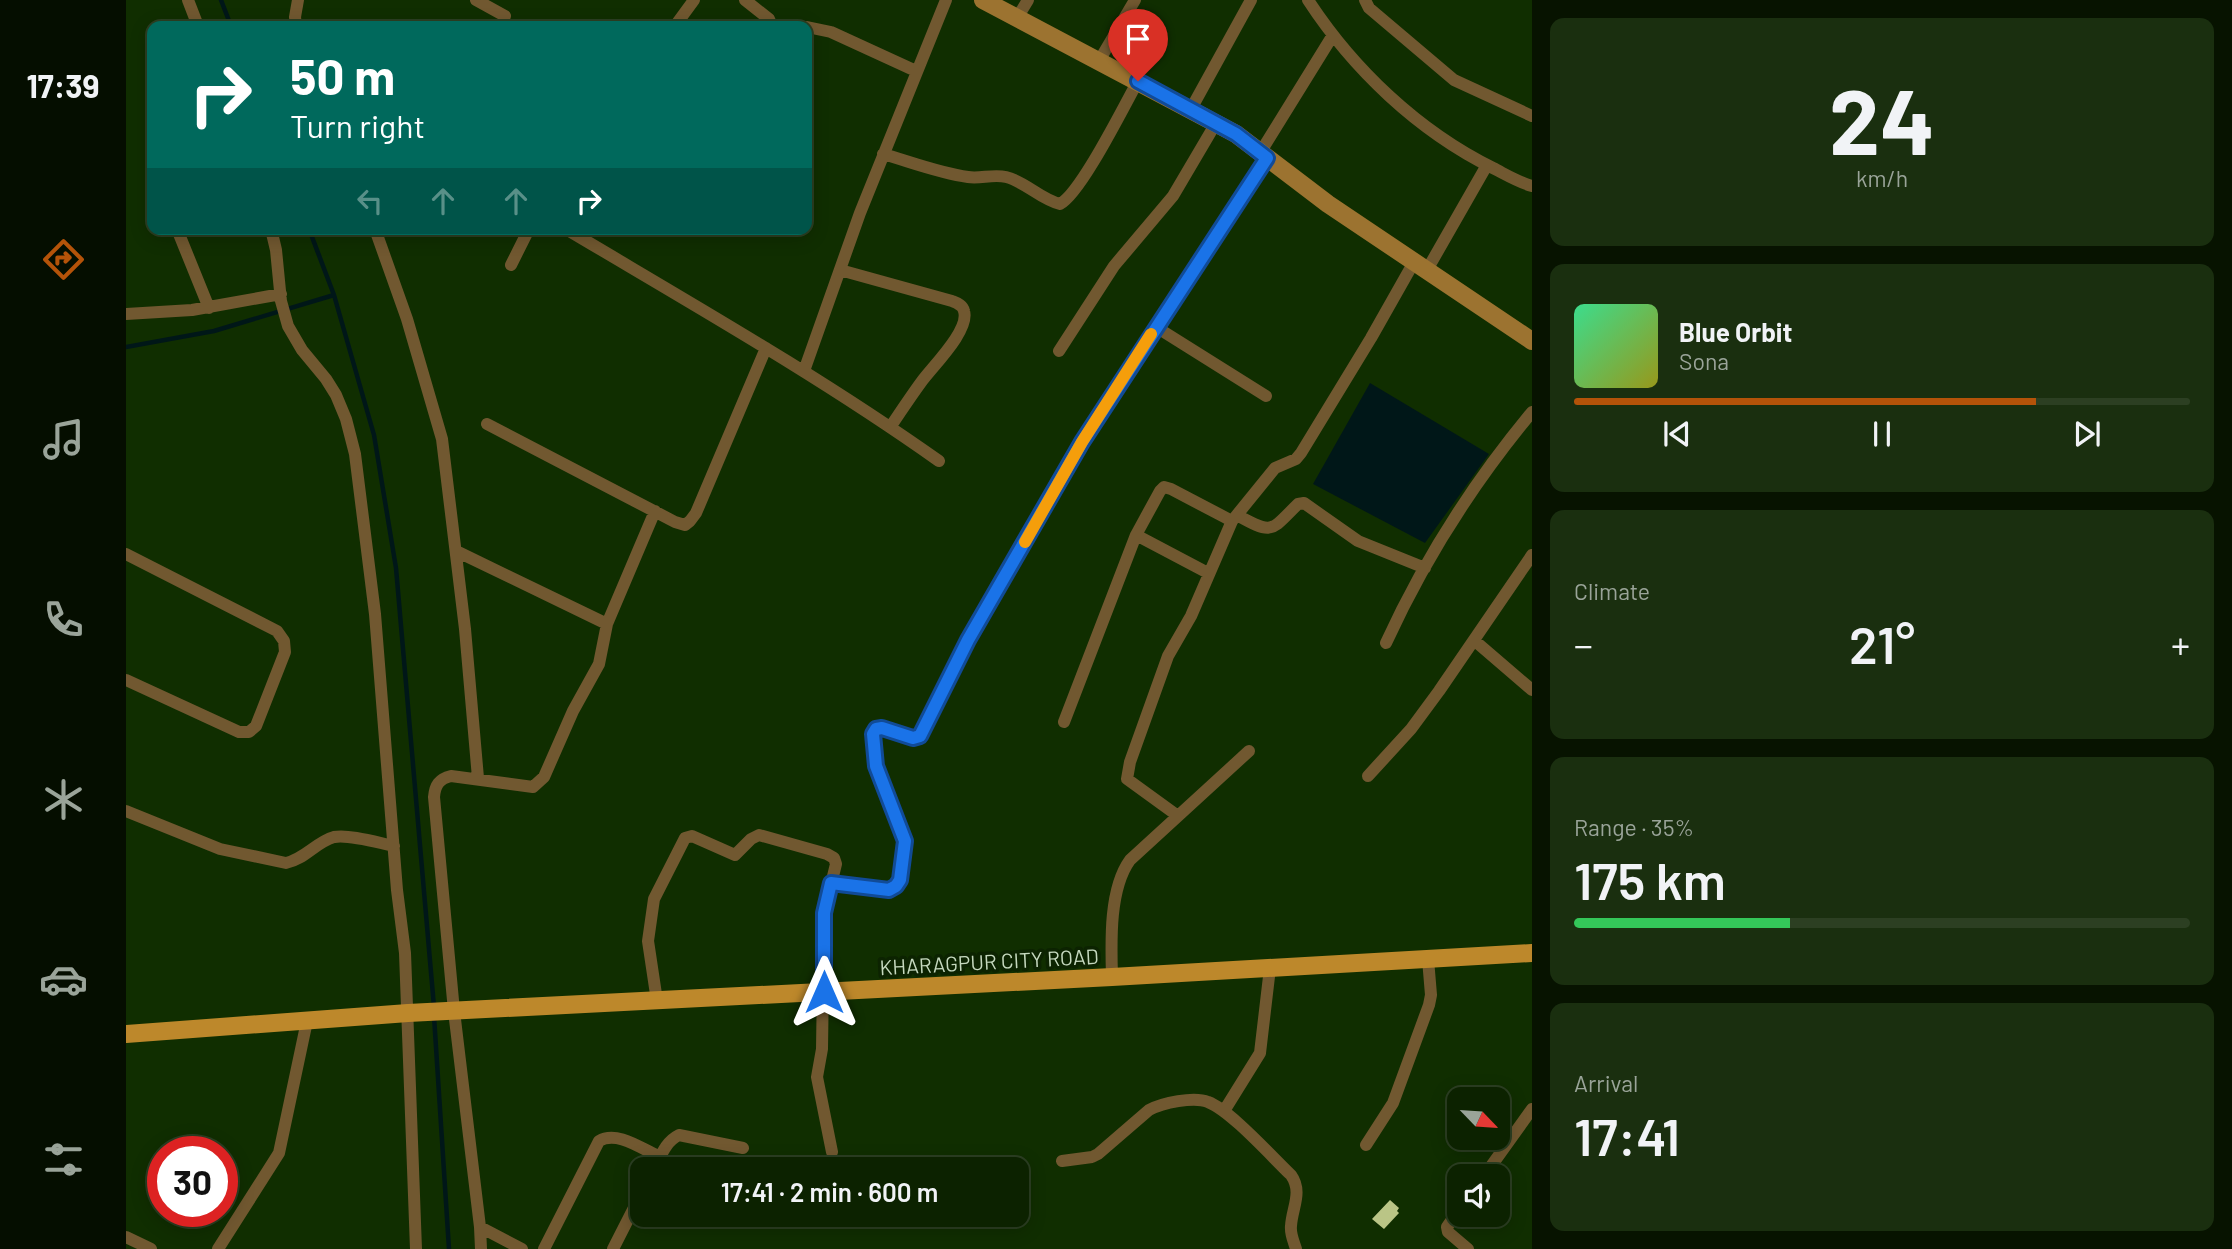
<!DOCTYPE html>
<meta charset="utf-8">
<style>
:root{--surface:#0c2200;--page:#1a2f0f;--text:#f1f3f6;--muted:#9aa499;--line:#2c3f22;--accent:#b45309}
body{margin:0;font-family:Barlow,sans-serif;background:var(--page);color:var(--text);height:100vh;display:flex;flex-direction:column;font-size:26px;white-space:nowrap}
*{box-sizing:border-box;margin:0}
p{font-size:23px;color:var(--muted)}
.icon{flex:none;width:38px;height:38px;fill:none;stroke:currentColor;stroke-width:2;stroke-linecap:round;stroke-linejoin:round}
.map{position:relative;flex:1;overflow:hidden}
.sheet{display:flex;flex-direction:column;gap:18px;padding:18px;background:#071300;width:700px}
.sheet>*{flex:none}
.hud{position:absolute;left:21px;top:21px;width:665px;height:214px;border-radius:14px;box-shadow:0 4px 18px #0003,0 0 0 2px var(--line);background:#00695c;color:#fff;overflow:hidden}
.needle{width:46px;rotate:115deg}
.controls{position:absolute;left:1321px;top:1087px;display:grid;gap:14px}
.controls a{display:grid;place-items:center;width:63px;height:63px;border-radius:14px;background:var(--surface);box-shadow:0 4px 18px #0003,0 0 0 2px var(--line);font-size:35px}
.speed{position:absolute;left:21px;top:1136px;display:flex;gap:14px;font-size:35px;font-weight:700;text-align:center}
.speed>*{display:grid;place-content:center;width:91px;height:91px;border-radius:50%;background:var(--surface);box-shadow:0 4px 18px #0003,0 0 0 2px var(--line);line-height:1}
.speed .limit{border:10px solid #d22;background:#fff;color:#111}
.pin{position:absolute;display:grid;place-items:center;width:60px;height:60px;color:#fff;margin:-72px -30px;border-radius:50% 50% 50% 0;rotate:-45deg;box-shadow:0 0 7px #0007}
.pin .icon{rotate:45deg}
.me{position:absolute;width:77px;margin:-38px;rotate:0deg;stroke-linejoin:round;filter:drop-shadow(0 0 5px #0008)}
.turn{display:flex;align-items:center;gap:24px;height:147px;padding:0 28px;font-size:32px}
.turn .icon{width:91px;height:91px;stroke-width:2.5}
.turn b{display:block;font-size:49px;line-height:60px}
.lanes{display:flex;align-items:center;height:66px;padding:0 28px;background:#0003;justify-content:center;gap:35px;direction:ltr}
.lanes .off{opacity:.35}
.big{font-size:52px;font-weight:600;line-height:1.1}
.sheet .tile{flex:1;display:flex;flex-direction:column;justify-content:center;gap:10px;min-width:0;padding:0 24px;border-radius:14px;background:var(--page)}
.sheet .dial{align-items:center;gap:0}
.dial b{font-size:91px;line-height:1}
.song{display:flex;align-items:center;gap:21px}
.cover{width:84px;height:84px;border-radius:10px;background:linear-gradient(135deg,hsl(150 70% 55%),hsl(60 70% 35%))}
.played{height:7px;border-radius:4px;background:linear-gradient(90deg,var(--accent) 75%,var(--line) 75%)}
.keys{display:flex;justify-content:space-around;direction:ltr}
.heat{display:flex;justify-content:space-between;align-items:center;font-size:38px;direction:ltr}
.charge{height:10px;border-radius:5px;background:linear-gradient(90deg,#34c759 35%,var(--line) 0)}
.trip{position:absolute;left:504px;top:1157px;width:399px;height:70px;border-radius:14px;background:var(--surface);box-shadow:0 4px 18px #0003,0 0 0 2px var(--line);font-weight:600;line-height:70px;text-align:center}
main{display:flex;flex:1;min-height:0}
.dock{display:flex;flex-direction:column;width:126px;justify-content:space-around;align-items:center;background:#050e00;color:var(--muted)}
.dock .icon{width:49px;height:49px}
.dock .active{color:var(--accent)}
.dock b{font-size:32px;color:var(--text)}
.map>svg:first-child{display:block}
.water{fill:#001718}
.lines{fill:none;stroke-linecap:round;stroke-linejoin:round}
.stream{stroke:#001718;stroke-width:4.5}
.building{fill:#bac586}
.street{stroke:#715830;stroke-width:12}
.secondary{stroke:#9c7330;stroke-width:18}
.primary{stroke:#bd882b;stroke-width:18}
.route-casing{stroke:#114b97;stroke-width:18}
.route{stroke:#1a73e8;stroke-width:12}
.slow{stroke:#f59e0b;stroke-width:12}
.labels{text-anchor:middle;dominant-baseline:central;stroke-width:7;stroke-linejoin:round;paint-order:stroke}
.street-label{font-size:21px;fill:#c5d8be;stroke:#0c2301}
</style>
<main>
<nav class="dock">
<b>17:39</b>
<svg class="icon active" aria-label="directions" viewBox="0 0 24 24"><path d="M12 3l9 9-9 9-9-9zM9 14v-3h6M13 9l2 2-2 2"/></svg>
<svg class="icon" aria-label="music" viewBox="0 0 24 24"><path d="M9 18V5l10-2v13"/><circle cx="6" cy="18" r="3"/><circle cx="16" cy="16" r="3"/></svg>
<svg class="icon" aria-label="phone" viewBox="0 0 24 24"><path d="M5 4h4l2 5-3 2q2 4 5 5l2-3 5 2v4C11 20 4 13 5 4z"/></svg>
<svg class="icon" aria-label="climate" viewBox="0 0 24 24"><path d="M12 3v18M4 7l16 10M4 17L20 7"/></svg>
<svg class="icon" aria-label="car" viewBox="0 0 24 24"><path d="M5 17H2v-5l4-1 3-4h7l3 4 3 1v5h-3M9 17h6M6 11h13"/><circle cx="7" cy="17" r="2"/><circle cx="17" cy="17" r="2"/></svg>
<svg class="icon" aria-label="filters" viewBox="0 0 24 24"><path d="M4 7h16M4 17h16"/><circle cx="9" cy="7" r="2"/><circle cx="15" cy="17" r="2"/></svg>
</nav>
<div class="map">
<svg width="1406" height="1249" viewBox="0 0 1406 1249">
<rect width="100%" height="100%" fill="#102e00"/>
<!-- water -->
<path class="water" d="M1244,383l119,71 -64,89 -112,-59z"/>
<g class="lines">
<!-- stream -->
<path class="stream" d="M95,0l10,26
M183,229l25,66 40,140 22,133 38,439
M0,347l88,-16 120,-36
M308,1016l15,233"/>
</g>
<!-- building -->
<path class="building" d="M1264,1200l9,8 -2,3 2,2 -15,16 -12,-10z"/>
<g class="lines">
<!-- street -->
<path class="street" d="M62,0l10,26
M350,0l29,16
M619,0l24,19 3,7
M1182,0c45,69 110,131 185,168 12,6 25,14 39,18
M1239,0l4,8 85,72 78,36
M891,18l11,-18
M170,26l-1,-9 3,-17
M549,26l19,-26
M681,27l24,5 85,39
M973,61l36,-61
M1065,109l60,-109
M1134,153l73,-118
M757,154c28,8 56,19 85,23 12,2 25,-3 38,0 20,5 34,22 54,27 21,-11 64,-98 78,-123
M51,229l32,79
M145,229l5,21 5,51 7,25 14,24 24,29 10,16 10,24 9,35 20,160 22,276 8,63 11,296
M249,229l32,90 35,120 23,190 13,149
M440,229c126,75 253,147 373,232
M385,265l18,-36
M714,270l112,31c5,2 11,4 12,10 6,19 -31,55 -42,70 -11,15 -21,30 -31,45
M1301,270l60,-105
M0,314l66,-4 89,-16
M1030,327l110,69
M933,351l55,-85 59,-70 43,-73
M678,371l56,-158 86,-213
M361,424l188,98 10,3 5,-4 6,-8 70,-165
M1111,515c37,21 34,15 61,-11l6,-1 54,38 67,27
M1010,535l72,38
M330,551l151,73
M0,554l151,77 7,10 1,11 -29,74 -7,6h-10l-113,-52
M1349,641l57,49
M1260,643c38,-83 88,-161 146,-231
M938,722l72,-187 24,-44 4,-4 7,2 61,32
M1242,776l43,-47 28,-38 93,-136
M0,811l94,38 66,14c19,-4 30,-21 48,-26 15,-3 45,6 60,9
M1052,816l-51,-37 3,-17 38,-106 23,-40 41,-95 43,-53 21,-9 5,-6 70,-115 43,-76
M705,883l58,7c10,-5 11,-12 13,-22 1,-8 4,-18 2,-27 -5,-26 -44,-88 -28,-113 15,0 29,12 44,8l48,-95 114,-199 185,-284
M986,977c-1,-35 -3,-88 18,-117l119,-109
M531,1001l-9,-60 6,-42 31,-61 7,-2 43,19 16,-16 8,-4 68,19 7,4 2,6 -12,49 -2,136 -5,28 15,75
M1098,1111l36,-58 10,-85
M1240,1145l27,-42 36,-98 2,-10 -3,-36
M936,1161l30,-4 6,-3 51,-44c13,-7 45,-14 59,-8 22,8 64,55 83,73 12,17 1,33 0,51 -1,8 3,16 5,23
M528,1169c7,-13 11,-27 25,-34l64,13
M1358,1176l48,-67
M1334,1208l-13,19 1,5 20,17
M354,1227l42,22
M0,1237l25,12
M92,1249l61,-96 28,-132
M355,1249l-1,-22 -26,-216 -20,-214c1,-12 5,-18 17,-21l82,11 11,-10 29,-66 26,-47 8,-40 48,-113
M418,1249l55,-108c18,-11 43,8 61,16
M487,1249l29,-57"/>
<!-- secondary -->
<path class="secondary" d="M857,0l253,134 92,70 204,137"/>
<!-- primary -->
<path class="primary" d="M0,1034l282,-21 704,-36 420,-24"/>
</g>
<g class="lines">
<!-- route casing -->
<g class="route-casing">
<path id="route" d="M698,992v-79l7,-30 58,7 7,-4 4,-6 5,-39 -29,-75 -3,-32 3,-5 6,-1 31,10 7,-2 48,-96 114,-198 185,-284 -31,-24 -98,-53"/>
</g>
<!-- route -->
<use href="#route" class="route"/>
<!-- slow -->
<path class="slow" d="M899,542l57,-100 69,-108"/>
</g>
<g class="labels">
<!-- street labels -->
<g class="street-label">
<text transform="translate(863 961) rotate(-3)">KHARAGPUR CITY ROAD</text>
</g>
</g>
</svg>
<div class="controls">
<a><svg class="needle" viewBox="-14 -14 28 28"><path d="M0-13l5 13h-10z" fill="#e53935"/><path d="M0 13l5-13h-10z" fill="#9aa499"/></svg></a>
<a><svg class="icon" aria-label="sound" viewBox="0 0 24 24"><path d="M4 9h4l5-4v14l-5-4H4zM17 9q2 3 0 6"/></svg></a>
</div>
<div class="speed"><div class="limit">30</div></div>
<div class="pin" style="left:1012px;top:81px;background:#d93025"><svg class="icon" aria-label="arrive" viewBox="0 0 24 24"><path d="M6 21V4h12l-3 4 3 4H6"/></svg></div>
<svg class="me" style="left:698px;top:992px" viewBox="-20 -20 40 40"><path d="M0-17L14 15 0 8-14 15z" fill="#1a73e8" stroke="#fff" stroke-width="4"/></svg>
<div class="trip">17:41 · 2 min · 600 m</div>
<div class="hud">
<div class="turn"><svg class="icon" aria-label="right" viewBox="0 0 24 24"><path d="M7 20v-9h11M14 6l5 5-5 5"/></svg><div><b>50 m</b>Turn right</div></div>
<div class="lanes"><svg class="icon off" aria-label="left" viewBox="0 0 24 24"><path d="M17 20v-9H6M10 6l-5 5 5 5"/></svg><svg class="icon off" aria-label="ahead" viewBox="0 0 24 24"><path d="M12 20V5M6 11l6-6 6 6"/></svg><svg class="icon off" aria-label="ahead" viewBox="0 0 24 24"><path d="M12 20V5M6 11l6-6 6 6"/></svg><svg class="icon" aria-label="right" viewBox="0 0 24 24"><path d="M7 20v-9h11M14 6l5 5-5 5"/></svg></div>
</div>
</div>
<section class="sheet">
<div class="tile dial"><b>24</b><p>km/h</p></div>
<div class="tile">
<div class="song"><i class="cover"></i><div><b>Blue Orbit</b><p>Sona</p></div></div>
<div class="played"></div>
<div class="keys"><svg class="icon" aria-label="previous" viewBox="0 0 24 24"><path d="M18 5L8 12l10 7zM5 5v14"/></svg><svg class="icon" aria-label="pause" viewBox="0 0 24 24"><path d="M8 5v14M16 5v14"/></svg><svg class="icon" aria-label="next" viewBox="0 0 24 24"><path d="M6 5l10 7-10 7zM19 5v14"/></svg></div>
</div>
<div class="tile"><p>Climate</p>
<div class="heat"><a>−</a><b class="big">21°</b><a>+</a></div>
</div>
<div class="tile"><p>Range · 35%</p><b class="big">175 km</b><div class="charge"></div></div>
<div class="tile"><p>Arrival</p><b class="big">17:41</b></div>
</section>
</main>
